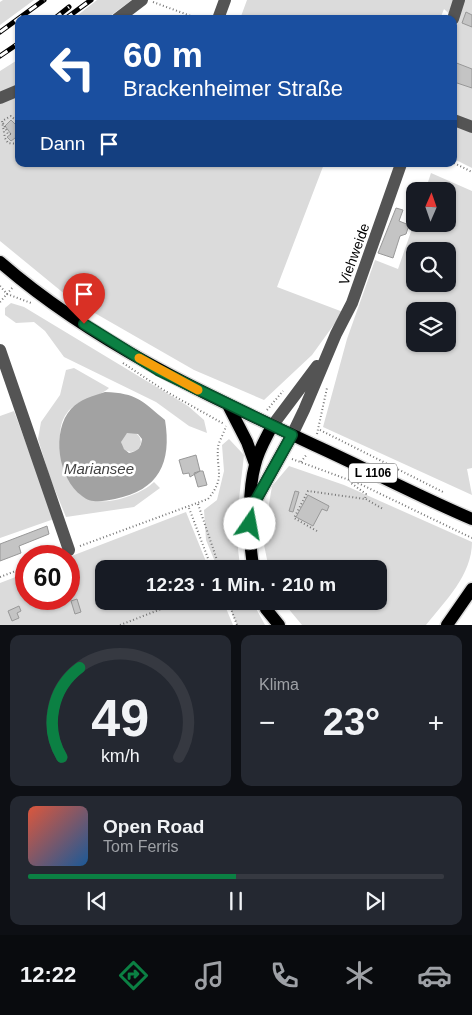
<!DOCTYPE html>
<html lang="de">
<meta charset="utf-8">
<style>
:root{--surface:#171b24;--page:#242831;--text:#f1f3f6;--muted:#9ea1a6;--line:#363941;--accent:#0b8043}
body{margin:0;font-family:Arial,sans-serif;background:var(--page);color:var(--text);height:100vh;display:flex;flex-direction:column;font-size:19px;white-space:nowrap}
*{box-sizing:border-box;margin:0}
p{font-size:16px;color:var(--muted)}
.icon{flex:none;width:28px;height:28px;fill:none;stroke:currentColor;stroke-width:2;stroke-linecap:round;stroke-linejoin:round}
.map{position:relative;height:625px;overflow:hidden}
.sheet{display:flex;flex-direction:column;gap:10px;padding:10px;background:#0d0f14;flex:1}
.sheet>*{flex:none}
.guide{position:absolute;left:15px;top:15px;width:442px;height:152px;border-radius:10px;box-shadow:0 1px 4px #0004;background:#1a4fa0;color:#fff;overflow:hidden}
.needle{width:32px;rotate:2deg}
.tools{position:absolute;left:406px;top:182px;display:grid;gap:10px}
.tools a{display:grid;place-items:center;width:50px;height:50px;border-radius:10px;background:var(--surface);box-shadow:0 1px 4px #0004;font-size:25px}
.speed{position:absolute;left:15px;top:545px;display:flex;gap:10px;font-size:25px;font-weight:700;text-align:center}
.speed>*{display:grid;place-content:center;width:65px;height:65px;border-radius:50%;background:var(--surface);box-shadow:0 1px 4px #0004;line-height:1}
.speed .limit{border:8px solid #d22;background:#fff;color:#111}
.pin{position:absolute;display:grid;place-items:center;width:42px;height:42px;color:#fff;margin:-51px -21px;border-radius:50% 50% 50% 0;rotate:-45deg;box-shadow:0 0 5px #0007}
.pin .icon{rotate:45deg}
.me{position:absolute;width:55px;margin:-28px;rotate:12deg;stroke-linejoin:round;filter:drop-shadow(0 0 4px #0008)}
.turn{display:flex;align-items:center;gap:18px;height:105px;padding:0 25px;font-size:22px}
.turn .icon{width:65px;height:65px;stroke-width:2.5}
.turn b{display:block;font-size:35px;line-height:42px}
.then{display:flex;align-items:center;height:48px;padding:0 25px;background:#0003;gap:10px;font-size:19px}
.big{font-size:38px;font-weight:700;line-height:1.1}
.sheet .widget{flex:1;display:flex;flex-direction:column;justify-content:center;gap:8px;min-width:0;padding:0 18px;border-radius:10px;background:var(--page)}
.sheet .dial{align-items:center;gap:0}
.dial svg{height:130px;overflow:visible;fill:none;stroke:var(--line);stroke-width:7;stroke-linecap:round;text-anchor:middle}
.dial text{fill:var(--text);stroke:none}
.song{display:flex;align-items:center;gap:15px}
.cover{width:60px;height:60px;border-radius:8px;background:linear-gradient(135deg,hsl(10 70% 55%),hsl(210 70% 35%))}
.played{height:5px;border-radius:2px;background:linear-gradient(90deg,var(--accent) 50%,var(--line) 50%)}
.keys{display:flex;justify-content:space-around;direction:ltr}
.heat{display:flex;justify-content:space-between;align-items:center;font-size:28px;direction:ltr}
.sheet .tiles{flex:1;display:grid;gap:10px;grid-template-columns:1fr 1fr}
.widget:last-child{grid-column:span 2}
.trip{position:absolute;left:95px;top:560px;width:292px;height:50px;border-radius:10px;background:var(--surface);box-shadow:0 1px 4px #0004;font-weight:700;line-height:50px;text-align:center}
.dock{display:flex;height:80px;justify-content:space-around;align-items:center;background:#090b0e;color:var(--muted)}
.dock .icon{width:35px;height:35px}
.dock .on{color:var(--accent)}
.dock b{font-size:22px;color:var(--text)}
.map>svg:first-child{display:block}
.green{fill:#dbdbdb;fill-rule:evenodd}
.water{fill:#a2a2a2;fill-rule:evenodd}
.building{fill:#c4c4c4;stroke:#989898}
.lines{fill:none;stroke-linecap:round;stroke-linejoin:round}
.major-casing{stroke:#dbdbdb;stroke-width:15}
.path{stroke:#767676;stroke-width:2;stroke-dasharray:1 2.5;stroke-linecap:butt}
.minor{stroke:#545454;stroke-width:12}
.major{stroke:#000;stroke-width:12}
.rail-casing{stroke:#000;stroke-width:5}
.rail{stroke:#fff;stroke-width:3;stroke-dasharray:9;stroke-linecap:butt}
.route-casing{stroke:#07532c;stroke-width:12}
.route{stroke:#0b8043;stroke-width:9}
.slow{stroke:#f59e0b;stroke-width:9}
.labels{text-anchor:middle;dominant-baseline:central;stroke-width:5;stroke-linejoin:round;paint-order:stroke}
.shield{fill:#fff;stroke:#4c4c4c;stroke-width:1}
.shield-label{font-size:12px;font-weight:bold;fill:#000}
.street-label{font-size:14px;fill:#000;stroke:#fff}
.water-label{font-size:15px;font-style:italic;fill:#434343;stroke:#fff}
</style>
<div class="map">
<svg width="472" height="625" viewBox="0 0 472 625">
<rect width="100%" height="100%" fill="#fff"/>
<!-- green -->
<path class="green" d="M3,0h31l-34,25v-23z
M97,0h35l-26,19h-33z
M247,0h225v168l-18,-9v-126l4,-11 -14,-13 -4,10h-200z
M19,59v105h305l-47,123 66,25 -31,43 -48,45 -70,-30 -122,-70 -72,-59v-170z
M431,173l41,18v277l-5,1 5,26 -149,-68 24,-88 28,-79 23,9 17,-49v4h33v-33h-23zM415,251h33v33h-33zM415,311h33v33h-33z
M11,303l13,4 164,99 16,14 3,13 -18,-7 -33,-24 -92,-45 -19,-26 -11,-9 -18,1 -11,-8v-7z
M74,368l35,20c-12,11 -31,10 -42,25 -8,10 -8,25 -6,37 5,36 19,59 59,49 13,-4 24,-8 34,-17l6,6 -26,19 -68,10 -16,-39 -12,-39 3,-17 19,-27 6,-25z
M14,411l40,108 -54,19v-122z
M121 442a10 10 0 1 1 20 0a10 10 0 1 1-20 0Z
M229,439l15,16c-4,38 -11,77 -3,114h-23l-12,-29 -2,-30 13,-10 7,-29 -2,-26z
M289,466l55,19 128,57c0,33 -27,59 -46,83h-124l-20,-24h97v-32h-110l-6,-29 9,-54z
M186,512l23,57h-105v32h119l10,24h-233v-42l26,-10v26h43v-42z
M227,601h25l13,24h-28z"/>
<!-- water -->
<path class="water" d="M105,392c32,1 37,9 60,28 7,43 -6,70 -50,79 -11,2 -24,5 -33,-3 -24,-17 -31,-65 -11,-87 9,-10 22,-13 34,-17zM127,433l11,1 4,5c-1,9 -4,12 -13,14l-5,-4 -3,-7z"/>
<!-- building -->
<path class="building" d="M466,12l6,3v12l-10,-4z
M454,62l18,7v19l-18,-6z
M11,120l8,8 -1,13 -3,-3 -4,3 -4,-4 4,-3 -6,-8z
M396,208l7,2 -4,11 10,4 -3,9 -6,2 -7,22 -15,-5z
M196,455l4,16 -10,6 -1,-4 -6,1 -4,-14z
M200,471h3l4,14 -9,2 -4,-14z
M295,491l4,1 -6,20 -4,-1z
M308,495l21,11 -2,5 -5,-2 -9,17 -17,-9z
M47,526l2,8 -30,12 2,7 -21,8v-17z
M77,599l4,13 -6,2 -4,-13z
M19,606l2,5 -4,2 2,5 -7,3 -4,-10z"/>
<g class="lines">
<!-- major casing -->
<g class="major-casing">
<path id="major" d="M0,262c92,80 204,132 314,183 53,24 104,51 158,74
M228,405l19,37 8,22
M253,505l39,-70
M254,569c-6,-25 -6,-79 1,-104 3,-14 11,-27 17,-39
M264,601l2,8 13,16
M447,625l25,-36"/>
</g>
<!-- path -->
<path class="path" d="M153,2l46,17
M3,123l5,11h3
M19,123l-8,-7 -9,5 3,17 3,5 11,1
M454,163l18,9
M0,286l7,8 24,9
M0,302l13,-15
M123,363l42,28 59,33
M267,410l16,-19
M320,430l125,63
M317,434l10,-46
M292,459l68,25 112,54
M301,462l6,-8
M366,499l17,10
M198,504l22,65
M189,508l23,61
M317,531l-23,-13 14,-27 57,8 1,-5 -15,-11
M80,546l128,-47c18,-22 8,-28 10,-52 1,-6 6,-14 8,-21
M53,556l6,-2
M0,577l26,-10
M228,601l9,24
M120,625l62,-24"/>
<!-- minor -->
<path class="minor" d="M117,19l25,-19
M218,19l7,-19
M453,19l6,-19
M0,98l19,-8
M454,120l18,7
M0,350l69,200
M272,426l45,-60
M292,435l12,-25 32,-76 16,-31 49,-139"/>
<!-- major -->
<use href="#major" class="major"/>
<!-- rail casing -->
<g class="rail-casing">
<path id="rail" d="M54,19l15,-12
M65,19l26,-19
M0,32l44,-32
M0,56l19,-13"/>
</g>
<!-- rail -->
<use href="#rail" class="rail"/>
</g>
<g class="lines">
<!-- route casing -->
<g class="route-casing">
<path id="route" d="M84,324l74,46 134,65 -40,72 -2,17"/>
</g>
<!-- route -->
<use href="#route" class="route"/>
<!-- slow -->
<path class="slow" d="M139,358l59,32"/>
</g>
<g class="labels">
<!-- shield labels -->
<rect class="shield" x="349" y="463.5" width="48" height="19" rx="4"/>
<g class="shield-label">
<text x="373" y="473">L 1106</text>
</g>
<!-- street labels -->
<g class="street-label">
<text transform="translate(354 254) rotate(-70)">Viehweide</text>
</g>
<!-- water labels -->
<g class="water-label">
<text x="99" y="468">Mariansee</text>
</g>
</g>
</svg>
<div class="tools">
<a><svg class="needle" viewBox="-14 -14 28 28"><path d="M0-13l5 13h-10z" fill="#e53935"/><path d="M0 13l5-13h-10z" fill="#9ea1a6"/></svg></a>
<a><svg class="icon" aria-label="search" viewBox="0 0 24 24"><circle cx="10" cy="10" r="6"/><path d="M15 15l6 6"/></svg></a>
<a><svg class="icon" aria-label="layers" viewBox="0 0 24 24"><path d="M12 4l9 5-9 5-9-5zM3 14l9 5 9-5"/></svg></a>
</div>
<div class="speed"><div class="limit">60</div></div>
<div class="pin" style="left:84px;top:324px;background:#d93025"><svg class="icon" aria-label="arrive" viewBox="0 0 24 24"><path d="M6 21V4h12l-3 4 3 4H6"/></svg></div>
<svg class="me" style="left:250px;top:524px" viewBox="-20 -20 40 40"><circle r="19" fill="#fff"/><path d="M0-13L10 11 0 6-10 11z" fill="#0b8043"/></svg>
<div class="trip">12:23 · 1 Min. · 210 m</div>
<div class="guide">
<div class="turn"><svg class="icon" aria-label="left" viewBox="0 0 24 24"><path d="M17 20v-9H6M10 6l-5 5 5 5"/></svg><div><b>60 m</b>Brackenheimer Straße</div></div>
<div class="then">Dann<svg class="icon" aria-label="arrive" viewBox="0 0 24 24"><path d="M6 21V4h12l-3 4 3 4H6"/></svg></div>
</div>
</div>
<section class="sheet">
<div class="tiles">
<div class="widget dial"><svg viewBox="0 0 100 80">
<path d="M14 69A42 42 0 1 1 86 69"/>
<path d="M14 69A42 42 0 0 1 25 14" stroke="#0b8043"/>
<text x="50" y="56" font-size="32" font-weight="700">49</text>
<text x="50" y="72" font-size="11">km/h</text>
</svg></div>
<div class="widget"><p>Klima</p>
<div class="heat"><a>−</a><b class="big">23°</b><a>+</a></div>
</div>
<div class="widget">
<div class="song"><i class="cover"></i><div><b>Open Road</b><p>Tom Ferris</p></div></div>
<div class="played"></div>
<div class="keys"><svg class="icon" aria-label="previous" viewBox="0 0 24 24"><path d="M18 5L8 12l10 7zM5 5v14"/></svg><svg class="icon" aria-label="pause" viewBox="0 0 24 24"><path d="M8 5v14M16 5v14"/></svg><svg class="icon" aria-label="next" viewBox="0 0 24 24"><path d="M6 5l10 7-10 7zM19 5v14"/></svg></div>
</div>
</div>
</section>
<nav class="dock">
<b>12:22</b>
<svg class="icon on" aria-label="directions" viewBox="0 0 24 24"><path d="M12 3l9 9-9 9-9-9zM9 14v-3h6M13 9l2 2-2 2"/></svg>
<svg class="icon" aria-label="music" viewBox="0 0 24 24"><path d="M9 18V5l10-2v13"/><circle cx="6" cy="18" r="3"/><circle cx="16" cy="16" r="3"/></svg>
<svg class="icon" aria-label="phone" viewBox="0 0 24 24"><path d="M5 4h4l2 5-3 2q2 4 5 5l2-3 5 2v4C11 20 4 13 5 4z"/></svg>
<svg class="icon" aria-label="climate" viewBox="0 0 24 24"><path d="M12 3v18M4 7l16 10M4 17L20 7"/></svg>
<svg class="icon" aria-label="car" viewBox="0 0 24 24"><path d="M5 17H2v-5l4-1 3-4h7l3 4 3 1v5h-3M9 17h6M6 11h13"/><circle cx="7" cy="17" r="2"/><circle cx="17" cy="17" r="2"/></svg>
</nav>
